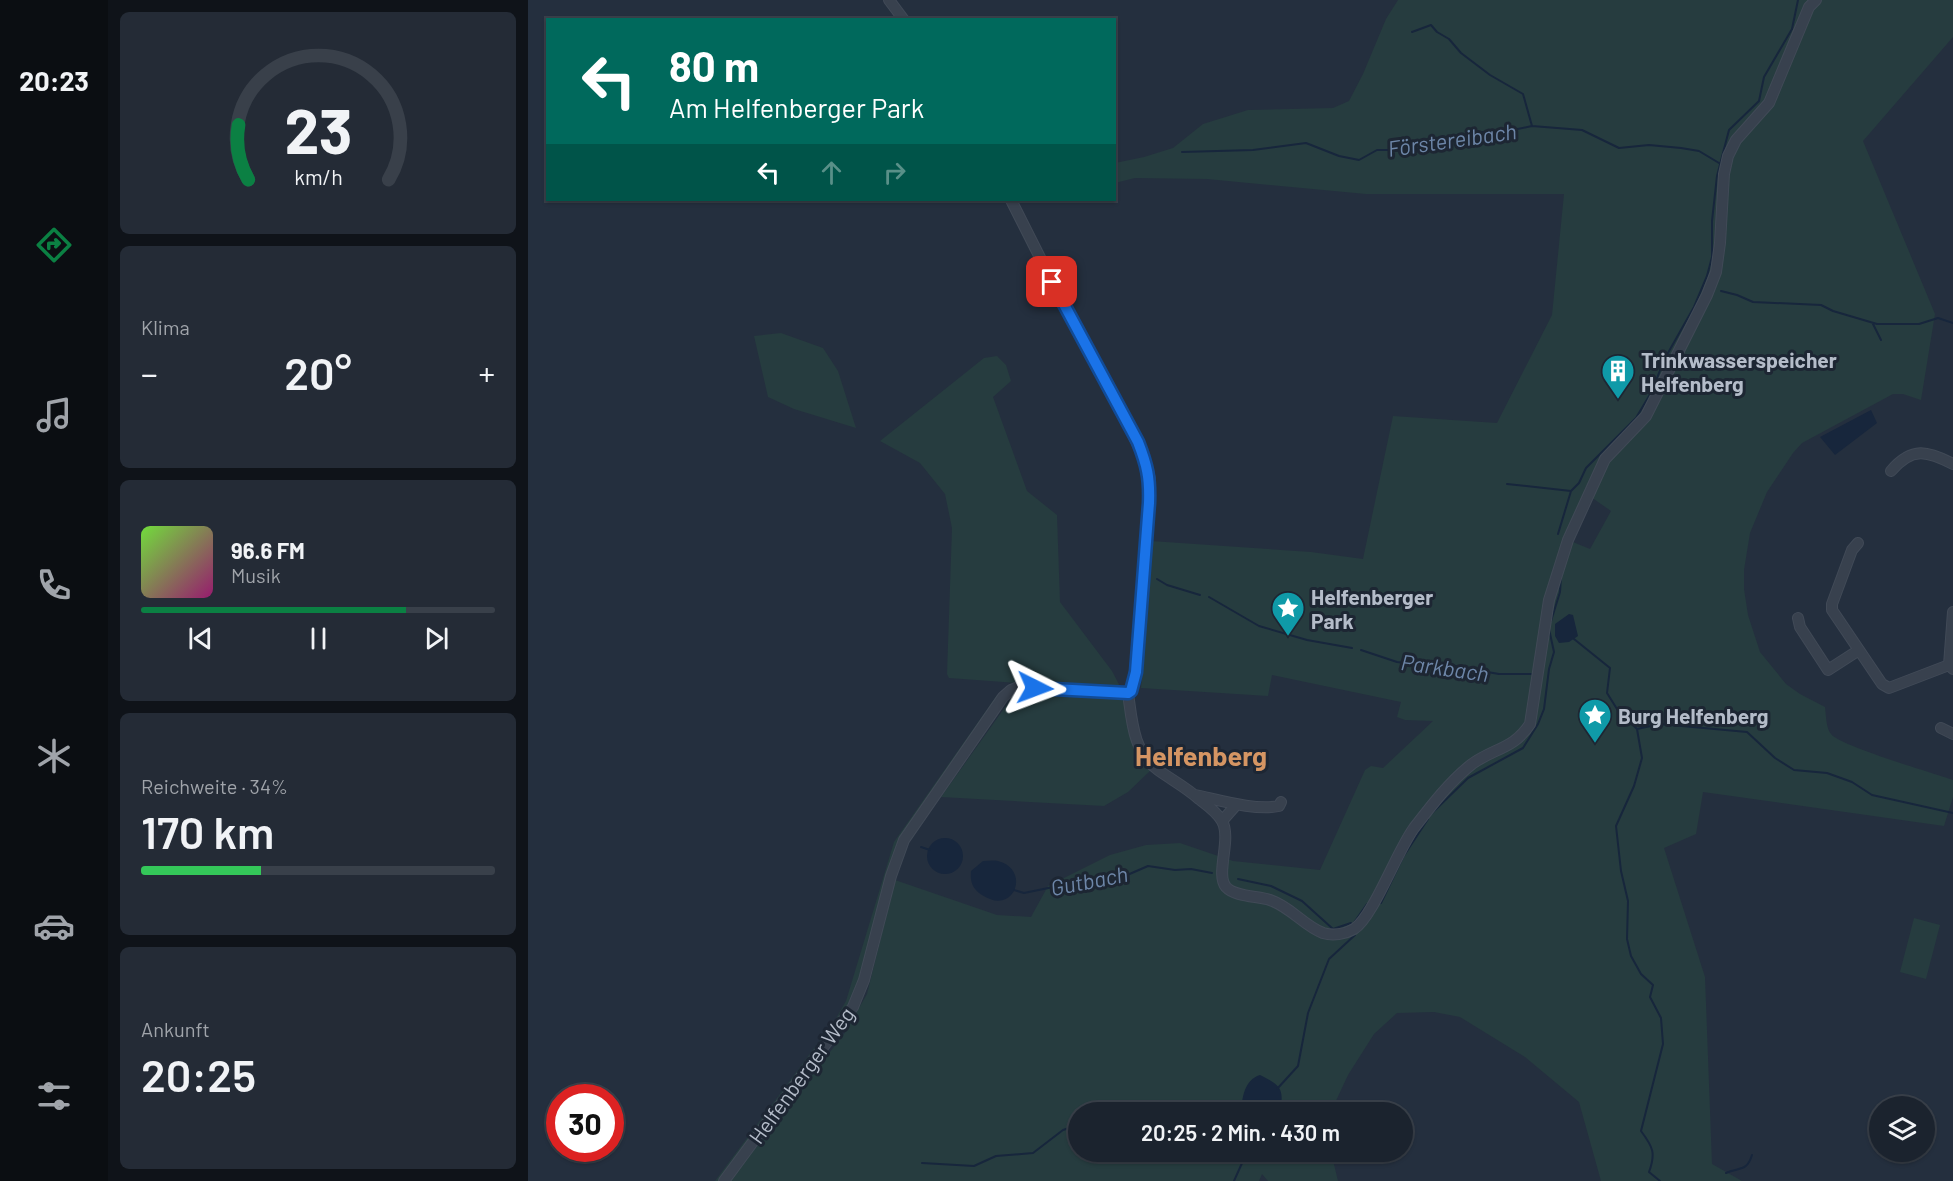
<!DOCTYPE html>
<html lang="de">
<meta charset="utf-8">
<style>
:root{--surface:#1b232e;--page:#242b36;--text:#f1f3f6;--muted:#a0a4aa;--line:#39404a;--accent:#0b8043}
body{margin:0;font-family:Barlow,sans-serif;background:var(--page);color:var(--text);height:100vh;display:flex;flex-direction:column;font-size:22px;white-space:nowrap}
*{box-sizing:border-box;margin:0}
p{font-size:20px;color:var(--muted)}
.icon{flex:none;width:33px;height:33px;fill:none;stroke:currentColor;stroke-width:2;stroke-linecap:round;stroke-linejoin:round}
.map{position:relative;flex:1;overflow:hidden}
.drawer{display:flex;flex-direction:column;gap:12px;padding:12px;background:#0f1319;width:420px}
.drawer>*{flex:none}
.top-card{position:absolute;left:18px;top:18px;width:570px;height:183px;border-radius:0px;box-shadow:0 2px 4px #0004,0 0 0 2px var(--line);background:#00695c;color:#fff;overflow:hidden}
.fabs{position:absolute;left:1341px;top:1096px;display:grid;gap:12px}
.fabs a{display:grid;place-items:center;width:66px;height:66px;border-radius:50%;background:var(--surface);box-shadow:0 2px 4px #0004,0 0 0 2px var(--line);font-size:30px}
.speed{position:absolute;left:18px;top:1084px;display:flex;gap:12px;font-size:30px;font-weight:700;text-align:center}
.speed>*{display:grid;place-content:center;width:78px;height:78px;border-radius:50%;background:var(--surface);box-shadow:0 2px 4px #0004,0 0 0 2px var(--line);line-height:1}
.speed .limit{border:9px solid #d22;background:#fff;color:#111}
.pin{position:absolute;display:grid;place-items:center;width:51px;height:51px;color:#fff;margin:-26px;border-radius:12px;box-shadow:0 3px 9px #0006}
.me{position:absolute;width:66px;margin:-33px;rotate:93deg;stroke-linejoin:round;filter:drop-shadow(0 0 4px #0008)}
.turn{display:flex;align-items:center;gap:21px;height:126px;padding:0 24px;font-size:27px}
.turn .icon{width:78px;height:78px;stroke-width:2.5}
.turn b{display:block;font-size:42px;line-height:51px}
.lanes{display:flex;align-items:center;height:57px;padding:0 24px;background:#0003;justify-content:center;gap:30px;direction:ltr}
.lanes .off{opacity:.35}
.big{font-size:45px;font-weight:600;line-height:1.1}
.drawer .widget{flex:1;display:flex;flex-direction:column;justify-content:center;gap:9px;min-width:0;padding:0 21px;border-radius:9px;background:var(--page)}
.drawer .dial{align-items:center;gap:0}
.dial svg{height:156px;overflow:visible;fill:none;stroke:var(--line);stroke-width:7;stroke-linecap:round;text-anchor:middle}
.dial text{fill:var(--text);stroke:none}
.song{display:flex;align-items:center;gap:18px}
.cover{width:72px;height:72px;border-radius:9px;background:linear-gradient(135deg,hsl(100 70% 55%),hsl(320 70% 35%))}
.played{height:6px;border-radius:3px;background:linear-gradient(90deg,var(--accent) 75%,var(--line) 75%)}
.keys{display:flex;justify-content:space-around;direction:ltr}
.heat{display:flex;justify-content:space-between;align-items:center;font-size:33px;direction:ltr}
.charge{height:9px;border-radius:4px;background:linear-gradient(90deg,#34c759 34%,var(--line) 0)}
.trip{position:absolute;left:540px;top:1102px;width:345px;height:60px;border-radius:30px;background:var(--surface);box-shadow:0 2px 4px #0004,0 0 0 2px var(--line);font-weight:600;line-height:60px;text-align:center}
main{display:flex;flex:1;min-height:0}
.dock{display:flex;flex-direction:column;width:108px;justify-content:space-around;align-items:center;background:#0b0e12;color:var(--muted)}
.dock .icon{width:42px;height:42px}
.dock .current{color:var(--accent)}
.dock b{font-size:27px;color:var(--text)}
.map>svg:first-child{display:block}
.green{fill:#263c3f;fill-rule:evenodd}
.water{fill:#17263c}
.lines{fill:none;stroke-linecap:round;stroke-linejoin:round}
.stream{stroke:#17263c;stroke-width:2}
.minor-casing{stroke:#414a57;stroke-width:12}
.minor{stroke:#38414e;stroke-width:10}
.route-casing{stroke:#114b97;stroke-width:15}
.route{stroke:#1a73e8;stroke-width:10}
.labels{text-anchor:middle;dominant-baseline:central;stroke-width:6;stroke-linejoin:round;paint-order:stroke}
.poi-label{font-size:21px;font-weight:bold;fill:#b4bcc9;stroke:#1d2633;text-anchor:start}
.street-label{font-size:21px;fill:#b4bcc9;stroke:#1d2633}
.water-label{font-size:22px;font-style:italic;fill:#6d86a8;stroke:#1d2633}
.district-label{font-size:27px;font-weight:bold;fill:#d59563;stroke:#1d2633}
</style>
<main>
<nav class="dock">
<b>20:23</b>
<svg class="icon current" aria-label="directions" viewBox="0 0 24 24"><path d="M12 3l9 9-9 9-9-9zM9 14v-3h6M13 9l2 2-2 2"/></svg>
<svg class="icon" aria-label="music" viewBox="0 0 24 24"><path d="M9 18V5l10-2v13"/><circle cx="6" cy="18" r="3"/><circle cx="16" cy="16" r="3"/></svg>
<svg class="icon" aria-label="phone" viewBox="0 0 24 24"><path d="M5 4h4l2 5-3 2q2 4 5 5l2-3 5 2v4C11 20 4 13 5 4z"/></svg>
<svg class="icon" aria-label="climate" viewBox="0 0 24 24"><path d="M12 3v18M4 7l16 10M4 17L20 7"/></svg>
<svg class="icon" aria-label="car" viewBox="0 0 24 24"><path d="M5 17H2v-5l4-1 3-4h7l3 4 3 1v5h-3M9 17h6M6 11h13"/><circle cx="7" cy="17" r="2"/><circle cx="17" cy="17" r="2"/></svg>
<svg class="icon" aria-label="filters" viewBox="0 0 24 24"><path d="M4 7h16M4 17h16"/><circle cx="9" cy="7" r="2"/><circle cx="15" cy="17" r="2"/></svg>
</nav>
<section class="drawer">
<div class="widget dial"><svg viewBox="0 0 100 80">
<path d="M14 69A42 42 0 1 1 86 69"/>
<path d="M14 69A42 42 0 0 1 9 41" stroke="#0b8043"/>
<text x="50" y="56" font-size="32" font-weight="700">23</text>
<text x="50" y="72" font-size="11">km/h</text>
</svg></div>
<div class="widget"><p>Klima</p>
<div class="heat"><a>−</a><b class="big">20°</b><a>+</a></div>
</div>
<div class="widget">
<div class="song"><i class="cover"></i><div><b>96.6 FM</b><p>Musik</p></div></div>
<div class="played"></div>
<div class="keys"><svg class="icon" aria-label="previous" viewBox="0 0 24 24"><path d="M18 5L8 12l10 7zM5 5v14"/></svg><svg class="icon" aria-label="pause" viewBox="0 0 24 24"><path d="M8 5v14M16 5v14"/></svg><svg class="icon" aria-label="next" viewBox="0 0 24 24"><path d="M6 5l10 7-10 7zM19 5v14"/></svg></div>
</div>
<div class="widget"><p>Reichweite · 34%</p><b class="big">170 km</b><div class="charge"></div></div>
<div class="widget"><p>Ankunft</p><b class="big">20:25</b></div>
</section>
<div class="map">
<svg width="1425" height="1181" viewBox="0 0 1425 1181">
<rect width="100%" height="100%" fill="#242f3e"/>
<!-- green -->
<path class="green" d="M870,0h555v37l-90,104 72,173 -14,86 -18,-6h-10l-91,49 -9,10 -26,39 -17,41 -6,37v19l4,26 12,37 26,32 14,10 25,13c1,8 1,21 6,27 9,12 102,39 122,46v17l-9,29 -241,-34 -7,42 -32,14 41,129 7,187 30,17h-141l-22,-79 -54,-45 -65,-40 -26,-5 -37,1 -23,21 -26,41 -14,30 -1,8h-255v39h253l7,29h-70l-6,-7 -3,7h-529l114,-147 23,-40 28,-114 102,35 34,2 17,-31 62,-31 36,-10 34,-2 53,18 87,9 45,-100 6,-4 12,2 50,-47 -28,-1 -8,-3 4,-15 -129,-27 -4,21 -127,-8 10,-147 160,11 52,7 30,-143 104,7 55,-108 12,-121h-198l-159,-15 -72,-1 -20,5v-20l29,-6 29,-9 30,-24 45,-14 85,-2 16,-7 14,-27 23,-55zM1060,495l23,16 -21,38 -22,-9z
M253,333l42,15 15,23 18,57 -62,-19 -26,-12 -14,-61z
M469,356l9,9 5,16 -18,16 34,94 30,24 3,87 52,69 13,25 3,31 8,24 15,19 -23,22 -24,14 -163,-9 72,-101 4,-13 -68,-5 -2,-4 5,-146 -7,-34 -25,-31 -40,-22 104,-83z
M469,695l2,2 -92,132 -54,169 -73,99 -7,12 -52,72h-6l120,-161 11,-19 48,-159z
M1386,918l26,7 -14,54 -26,-7z"/>
<!-- water -->
<path class="water" d="M1343,410l6,13 -42,32 -15,-18z
M1041,614l4,1 5,21 -9,6 -10,1 -4,-7v-12z
M399 856a18 18 0 1 1 36 0a18 18 0 1 1-36 0Z
M455,861c5,0 10,-1 15,0 33,8 17,56 -16,34 -10,-6 -12,-14 -11,-24z
M732,1075c22,11 24,14 20,38h-39c1,-15 3,-33 19,-38z"/>
<g class="lines">
<!-- stream -->
<path class="stream" d="M884,32l19,-7 6,7 12,7 12,14 29,22 33,19 9,32
M654,152l71,-2 53,-7 33,13 20,4 18,-10h16l45,-9h19l26,-9 12,5 4,-4 33,-7 50,4 37,18 30,-3 32,3 18,3 20,12
M1193,291l16,4 16,7 68,3 12,6 44,13h42l19,-6 15,5
M1345,324l8,16
M979,484l64,7
M1030,534l13,-43 8,-8 7,-15 50,-50 16,-27 12,-31 30,-53 13,-31 5,-19v-36l5,-45 12,-46 30,-29 5,-24 28,-48 6,-29
M629,579l10,6 33,10
M681,597l50,29 48,14 45,8
M1023,621l9,-29 1,-15
M1046,639l36,29 -3,25 10,16 20,20 5,29 -8,28 -18,40 5,45 7,30 -1,38 4,17 10,18 12,11 -3,12 11,21 2,26 -22,87c12,16 15,22 8,41l11,9
M833,650l36,12 33,4 20,-2 8,3 41,7h32
M1109,729l23,-5 87,8 28,26 19,12 33,3 25,9 20,13 81,18
M903,814l37,-36 55,-30 15,-24 6,-15 5,-40 5,-17 -5,-23
M393,847l9,3
M710,879l33,7 31,15 31,28 18,-6
M486,890l10,3 78,-16 23,-1 23,-10 27,4 16,-1 21,4
M850,903h3l22,-46 25,-38
M825,924l14,-20h3
M749,1089l21,-23 10,-53 21,-54 26,-24 -1,-3
M394,1163l52,3 22,-10 37,-3 30,-23 15,-5
M1198,1173c13,-6 21,-1 26,-18
M706,1181l13,-29"/>
<!-- minor casing -->
<g class="minor-casing">
<path id="minor" d="M361,0l15,20
M483,200l58,115 53,96 24,52 4,16 -1,24 -11,141 -5,43 -5,6c4,28 5,59 30,77 14,10 29,18 41,29 8,6 18,13 23,22 10,18 -7,53 4,66 9,10 32,9 44,13 21,7 34,26 53,33 10,3 22,1 31,-4 19,-12 43,-78 60,-101 17,-22 36,-47 58,-64 22,-16 42,-15 58,-40l19,-124 19,-60 37,-81 41,-43 61,-121 9,-23 4,-29 4,-69 4,-18 8,-16 33,-37 40,-96 7,-7
M1363,471c21,-25 37,-20 62,-7
M1330,543l-6,7 -20,54v6l50,74 7,4 60,-23
M1425,612l-4,53 4,4
M1270,618l2,9 28,43 31,-20
M1413,728l12,6
M667,795c24,5 60,16 84,11l2,-4
M694,821l15,-17
M196,1181l129,-174 11,-27 27,-104 13,-36 99,-143 8,-7 7,-3 110,6"/>
</g>
<!-- minor -->
<use href="#minor" class="minor"/>
</g>
<g class="lines">
<!-- route casing -->
<g class="route-casing">
<path id="route" d="M507,688l93,5 3,-2 5,-19 13,-169c1,-25 -2,-38 -11,-61l-86,-160"/>
</g>
<!-- route -->
<use href="#route" class="route"/>
</g>
<!-- icons -->
<defs>
<g id="building-pin" transform="scale(1.725)"><path d="M0 17L-7.5 6A9.5 9.5 0 1 1 7.5 6Z" fill="#0f9aa8" stroke="#1d2633"/><path d="M-4-6H4V6H1V3H-1V6H-4ZM-2.5-4.3h1.7v1.8h-1.7ZM.8-4.3h1.7v1.8H.8ZM-2.5-1h1.7V.8h-1.7ZM.8-1h1.7V.8H.8Z" fill="#fff"/></g>
<g id="sight-pin" transform="scale(1.725)"><path d="M0 17L-7.5 6A9.5 9.5 0 1 1 7.5 6Z" fill="#0f9aa8" stroke="#1d2633"/><path d="M0-6L1.8-2.2L6-1.7L2.9 1.2L3.7 5.4L0 3.3L-3.7 5.4L-2.9 1.2L-6-1.7L-1.8-2.2Z" fill="#fff"/></g>
</defs>
<g fill-rule="evenodd">
<use href="#building-pin" x="1090" y="371"/>
<use href="#sight-pin" x="760" y="608"/>
<use href="#sight-pin" x="1067" y="715"/>
</g>
<g class="labels">
<!-- poi labels -->
<g class="poi-label">
<text x="1113" y="359">Trinkwasserspeicher<tspan x="1113" dy="24">Helfenberg</tspan></text>
<text x="783" y="596">Helfenberger<tspan x="783" dy="24">Park</tspan></text>
<text x="1090" y="715">Burg Helfenberg</text>
</g>
<!-- street labels -->
<g class="street-label">
<text transform="translate(273 1075) rotate(-54)">Helfenberger Weg</text>
</g>
<!-- water labels -->
<g class="water-label">
<text transform="translate(924 139) rotate(-8)">Förstereibach</text>
<text transform="translate(917 667) rotate(8)">Parkbach</text>
<text transform="translate(561 880) rotate(-11)">Gutbach</text>
</g>
<!-- district labels -->
<g class="district-label">
<text x="673" y="755">Helfenberg</text>
</g>
</g>
</svg>
<div class="fabs">
<a><svg class="icon" aria-label="layers" viewBox="0 0 24 24"><path d="M12 4l9 5-9 5-9-5zM3 14l9 5 9-5"/></svg></a>
</div>
<div class="speed"><div class="limit">30</div></div>
<div class="pin" style="left:524px;top:282px;background:#d93025"><svg class="icon" aria-label="arrive" viewBox="0 0 24 24"><path d="M6 21V4h12l-3 4 3 4H6"/></svg></div>
<svg class="me" style="left:507px;top:688px" viewBox="-20 -20 40 40"><path d="M0-17L14 15 0 8-14 15z" fill="#1a73e8" stroke="#fff" stroke-width="4"/></svg>
<div class="trip">20:25 · 2 Min. · 430 m</div>
<div class="top-card">
<div class="turn"><svg class="icon" aria-label="left" viewBox="0 0 24 24"><path d="M17 20v-9H6M10 6l-5 5 5 5"/></svg><div><b>80 m</b>Am Helfenberger Park</div></div>
<div class="lanes"><svg class="icon" aria-label="left" viewBox="0 0 24 24"><path d="M17 20v-9H6M10 6l-5 5 5 5"/></svg><svg class="icon off" aria-label="ahead" viewBox="0 0 24 24"><path d="M12 20V5M6 11l6-6 6 6"/></svg><svg class="icon off" aria-label="right" viewBox="0 0 24 24"><path d="M7 20v-9h11M14 6l5 5-5 5"/></svg></div>
</div>
</div>
</main>
